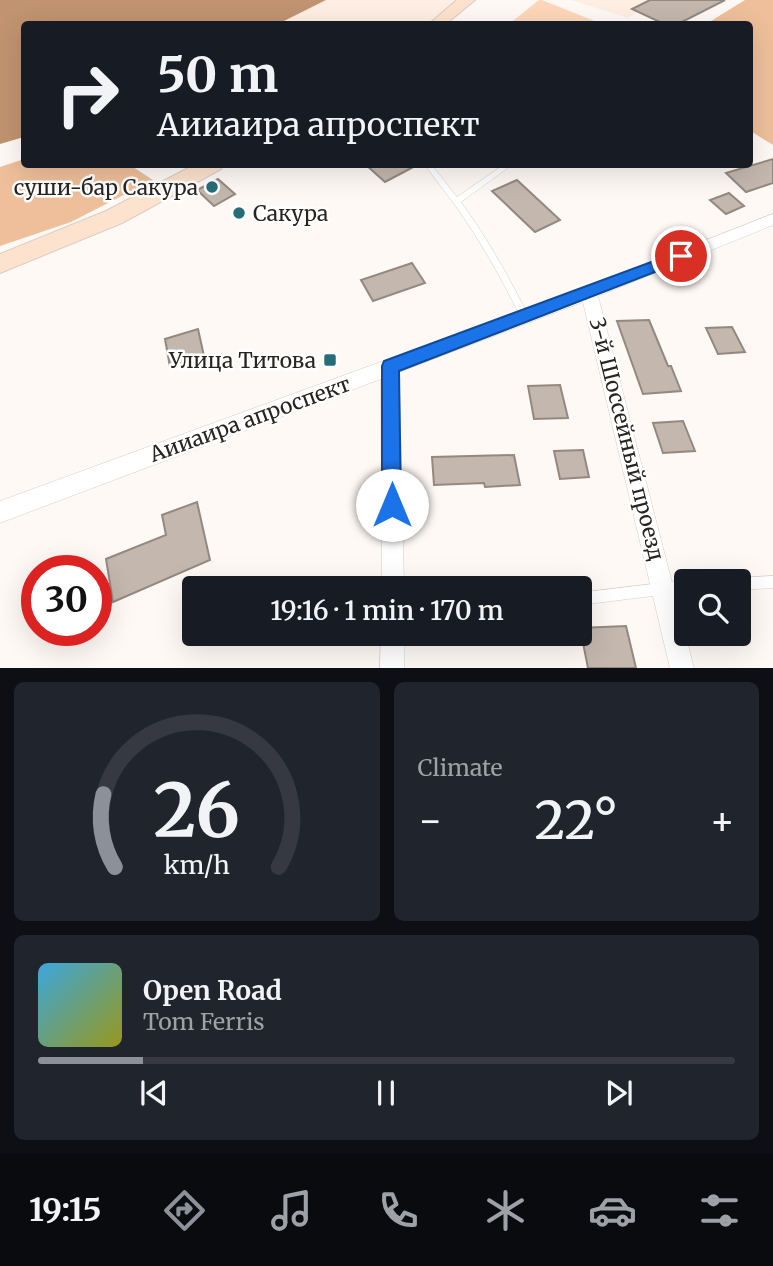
<!DOCTYPE html>
<meta charset="utf-8">
<style>
:root{--surface:#171b24;--page:#20242c;--text:#f1f3f6;--muted:#9ea1a6;--line:#363941;--accent:#8c9099}
body{margin:0;font-family:Merriweather,serif;background:var(--page);color:var(--text);height:100vh;display:flex;flex-direction:column;font-size:26px;white-space:nowrap}
*{box-sizing:border-box;margin:0}
p{font-size:23px;color:var(--muted)}
.icon{flex:none;width:38px;height:38px;fill:none;stroke:currentColor;stroke-width:2;stroke-linecap:round;stroke-linejoin:round}
.map{position:relative;height:668px;overflow:hidden}
.drawer{display:flex;flex-direction:column;gap:14px;padding:14px;background:#0d0f14;flex:1}
.drawer>*{flex:none}
.guide{position:absolute;left:21px;top:21px;width:732px;height:147px;border-radius:7px;box-shadow:0 7px 28px #0002;background:#171b24;color:var(--text);overflow:hidden}
.controls{position:absolute;left:674px;top:569px;display:grid;gap:14px}
.controls a{display:grid;place-items:center;width:77px;height:77px;border-radius:7px;background:var(--surface);box-shadow:0 7px 28px #0002;font-size:35px}
.speed{position:absolute;left:21px;top:555px;display:flex;gap:14px;font-size:35px;font-weight:700;text-align:center}
.speed>*{display:grid;place-content:center;width:91px;height:91px;border-radius:50%;background:var(--surface);box-shadow:0 7px 28px #0002;line-height:1}
.speed .limit{border:10px solid #d22;background:#fff;color:#111}
.pin{position:absolute;display:grid;place-items:center;width:60px;height:60px;color:#fff;margin:-30px;border:4px solid #fff;border-radius:50%;box-shadow:0 2px 7px #0007}
.me{position:absolute;width:77px;margin:-38px;rotate:0deg;stroke-linejoin:round;filter:drop-shadow(0 0 5px #0008)}
.turn{display:flex;align-items:center;gap:24px;height:147px;padding:0 21px;font-size:32px}
.turn .icon{width:91px;height:91px;stroke-width:2.5}
.turn b{display:block;font-size:49px;line-height:60px}
.big{font-size:52px;font-weight:600;line-height:1.1}
.drawer .widget{flex:1;display:flex;flex-direction:column;justify-content:center;gap:10px;min-width:0;padding:0 24px;border-radius:10px;background:var(--page)}
.drawer .dial{align-items:center;gap:0}
.dial svg{height:182px;overflow:visible;fill:none;stroke:var(--line);stroke-width:7;stroke-linecap:round;text-anchor:middle}
.dial text{fill:var(--text);stroke:none}
.song{display:flex;align-items:center;gap:21px}
.cover{width:84px;height:84px;border-radius:10px;background:linear-gradient(135deg,hsl(200 70% 55%),hsl(60 70% 35%))}
.played{height:7px;border-radius:4px;background:linear-gradient(90deg,var(--accent) 15%,var(--line) 15%)}
.keys{display:flex;justify-content:space-around;direction:ltr}
.heat{display:flex;justify-content:space-between;align-items:center;font-size:38px;direction:ltr}
.drawer .tiles{flex:1;display:grid;gap:14px;grid-template-columns:1fr 1fr}
.widget:last-child{grid-column:span 2}
.trip{position:absolute;left:182px;top:576px;width:410px;height:70px;border-radius:7px;background:var(--surface);box-shadow:0 7px 28px #0002;font-weight:600;line-height:70px;text-align:center}
.tab-bar{display:flex;height:112px;justify-content:space-around;align-items:center;background:#090b0e;color:var(--muted)}
.tab-bar .icon{width:49px;height:49px}
.tab-bar .selected{color:var(--accent)}
.tab-bar b{font-size:32px;color:var(--text)}
.map>svg:first-child{display:block}
.built{fill:#feeee3}
.green{fill:#fed7ba}
.forest{fill:#eebf9a}
.water{fill:#c19370}
.building{fill:#c3b7ae;stroke:#948980;stroke-width:2}
.lines{fill:none;stroke-linecap:round;stroke-linejoin:round}
.service-casing{stroke:#dacdc4;stroke-width:1}
.minor-casing{stroke:#dacdc4;stroke-width:1}
.secondary-casing{stroke:#dacdc4;stroke-width:2}
.service{fill:#fff;fill-rule:evenodd}
.minor{fill:#fff;fill-rule:evenodd}
.secondary{fill:#fde3cd;fill-rule:evenodd}
.route{fill:#1a73e8;stroke:#114b97;stroke-width:2}
.poi-dot{fill:#256e79;stroke:#fff;stroke-width:2.5}
.labels{text-anchor:middle;dominant-baseline:central;stroke-width:5;stroke-linejoin:round;paint-order:stroke}
.poi-label{font-size:21px;fill:#282420;stroke:#fff;text-anchor:end}
.street-label{font-size:21px;fill:#282420;stroke:#fff}
</style>
<div class="map">
<svg width="773" height="668" viewBox="0 0 773 668">
<rect width="100%" height="100%" fill="#fef9f5"/>
<!-- built -->
<path class="built" d="M326,0h132l-31,24h-149z
M571,0h86l-29,18z"/>
<!-- green -->
<path class="green" d="M539,0h3l60,24h-93z"/>
<!-- forest -->
<path class="forest" d="M745,0h28v145l-24,-15v-106h-36l-2,-3z
M24,159v5l106,1 23,15 -82,42 -71,24v-79z"/>
<!-- water -->
<path class="water" d="M0,0h326l-48,24h-254v113l-24,7z"/>
<!-- building -->
<path class="building" d="M650,0h75l-47,24h-14l-32,-15z
M773,159v24l-27,9 -20,-19z
M365,164h54l-34,18z
M218,179l17,15 -21,12 -17,-16z
M517,180l43,40 -25,12 -43,-41z
M729,193l15,13 -18,8 -16,-14z
M412,263l13,20 -52,18 -12,-21z
M649,320l19,46h3l10,25 -38,3 -26,-73z
M732,327l13,25 -27,2 -12,-26z
M198,329l6,27 -34,11 -5,-28z
M560,385l8,33 -34,1 -6,-33z
M683,421l12,30 -32,2 -10,-30z
M583,450l6,27 -29,2 -6,-28z
M514,455l6,30 -35,2 -1,-4 -50,2 -2,-28z
M197,502l13,58 -97,42 -7,-43 60,-24 -4,-20z
M626,626l10,42h-48l-8,-40z"/>
<g class="lines">
<!-- service casing -->
<g class="service-casing">
<path id="service" d="M424,164h7l26,33 48,-33h8l-52,38c26,36 48,75 68,115l-1,2h-6c-17,-33 -35,-67 -56,-98 -13,-20 -28,-38 -42,-57z
M773,576v12l-35,2v-9h-4l4,-3z
M686,580l2,1h-2v11l-107,13v-12z"/>
</g>
<!-- minor casing -->
<g class="minor-casing">
<path id="minor" d="M773,214v11l-175,71 96,372h-24l-87,-366 -184,70 5,216h-22l-1,-209 -381,144v-22l583,-213z
M381,634h24l-1,34h-24z"/>
</g>
<!-- secondary casing -->
<g class="secondary-casing">
<path id="secondary" d="M457,0h18l-29,24h-17z
M196,164h28l-3,5 -99,54 -122,50v-19l106,-43z"/>
</g>
<!-- service -->
<use href="#service" class="service"/>
<!-- minor -->
<use href="#minor" class="minor"/>
<!-- secondary -->
<use href="#secondary" class="secondary"/>
</g>
<!-- route -->
<path class="route" d="M681,251l5,1 2,4 -2,4 -287,111 2,134 -3,7 -6,3 -7,-3 -3,-7v-139l2,-5z"/>
<!-- markers -->
<g class="poi-dot">
<circle cx="212" cy="187" r="7"/>
<circle cx="239" cy="213" r="7"/>
<rect x="323" y="353" width="14" height="14" rx="3.5"/>
</g>
<g class="labels">
<!-- poi labels -->
<g class="poi-label">
<text x="198" y="187">суши-бар Сакура</text>
<text x="253" y="213" text-anchor="start">Сакура</text>
<text x="316" y="360">Улица Титова</text>
</g>
<!-- street labels -->
<g class="street-label">
<text transform="translate(250 419) rotate(-20)">Аииаира апроспект</text>
<text transform="translate(627 439) rotate(76)">3-й Шоссейный проезд</text>
</g>
</g>
</svg>
<div class="controls">
<a><svg class="icon" aria-label="search" viewBox="0 0 24 24"><circle cx="10" cy="10" r="6"/><path d="M15 15l6 6"/></svg></a>
</div>
<div class="speed"><div class="limit">30</div></div>
<div class="pin" style="left:681px;top:256px;background:#d93025"><svg class="icon" aria-label="arrive" viewBox="0 0 24 24"><path d="M6 21V4h12l-3 4 3 4H6"/></svg></div>
<svg class="me" style="left:392px;top:505px" viewBox="-20 -20 40 40"><circle r="19" fill="#fff"/><path d="M0-13L10 11 0 6-10 11z" fill="#1a73e8"/></svg>
<div class="trip">19:16 · 1 min · 170 m</div>
<div class="guide">
<div class="turn"><svg class="icon" aria-label="right" viewBox="0 0 24 24"><path d="M7 20v-9h11M14 6l5 5-5 5"/></svg><div><b>50 m</b>Аииаира апроспект</div></div>
</div>
</div>
<section class="drawer">
<div class="tiles">
<div class="widget dial"><svg viewBox="0 0 100 80">
<path d="M14 69A42 42 0 1 1 86 69"/>
<path d="M14 69A42 42 0 0 1 9 37" stroke="#8c9099"/>
<text x="50" y="56" font-size="32" font-weight="700">26</text>
<text x="50" y="72" font-size="11">km/h</text>
</svg></div>
<div class="widget"><p>Climate</p>
<div class="heat"><a>−</a><b class="big">22°</b><a>+</a></div>
</div>
<div class="widget">
<div class="song"><i class="cover"></i><div><b>Open Road</b><p>Tom Ferris</p></div></div>
<div class="played"></div>
<div class="keys"><svg class="icon" aria-label="previous" viewBox="0 0 24 24"><path d="M18 5L8 12l10 7zM5 5v14"/></svg><svg class="icon" aria-label="pause" viewBox="0 0 24 24"><path d="M8 5v14M16 5v14"/></svg><svg class="icon" aria-label="next" viewBox="0 0 24 24"><path d="M6 5l10 7-10 7zM19 5v14"/></svg></div>
</div>
</div>
</section>
<nav class="tab-bar">
<b>19:15</b>
<svg class="icon selected" aria-label="directions" viewBox="0 0 24 24"><path d="M12 3l9 9-9 9-9-9zM9 14v-3h6M13 9l2 2-2 2"/></svg>
<svg class="icon" aria-label="music" viewBox="0 0 24 24"><path d="M9 18V5l10-2v13"/><circle cx="6" cy="18" r="3"/><circle cx="16" cy="16" r="3"/></svg>
<svg class="icon" aria-label="phone" viewBox="0 0 24 24"><path d="M5 4h4l2 5-3 2q2 4 5 5l2-3 5 2v4C11 20 4 13 5 4z"/></svg>
<svg class="icon" aria-label="climate" viewBox="0 0 24 24"><path d="M12 3v18M4 7l16 10M4 17L20 7"/></svg>
<svg class="icon" aria-label="car" viewBox="0 0 24 24"><path d="M5 17H2v-5l4-1 3-4h7l3 4 3 1v5h-3M9 17h6M6 11h13"/><circle cx="7" cy="17" r="2"/><circle cx="17" cy="17" r="2"/></svg>
<svg class="icon" aria-label="filters" viewBox="0 0 24 24"><path d="M4 7h16M4 17h16"/><circle cx="9" cy="7" r="2"/><circle cx="15" cy="17" r="2"/></svg>
</nav>
